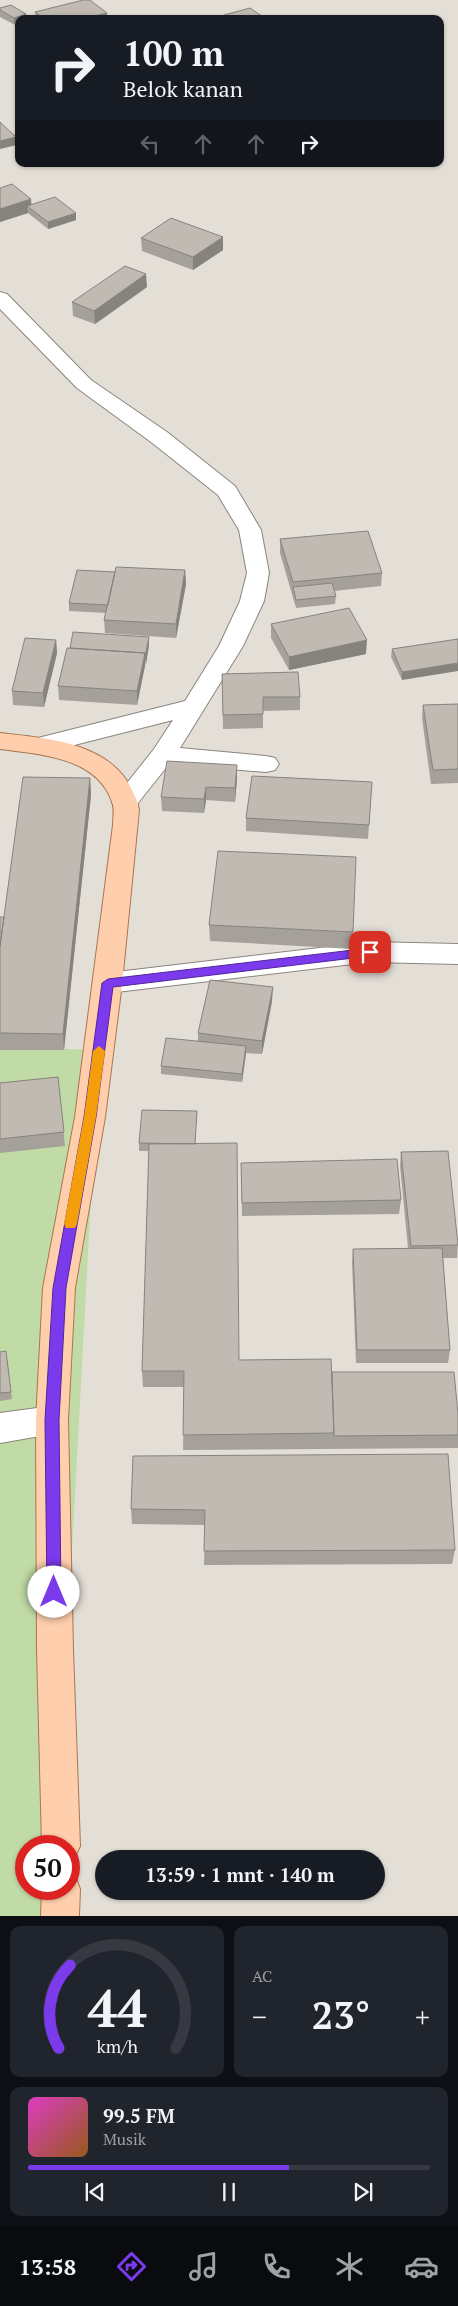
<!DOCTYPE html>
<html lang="id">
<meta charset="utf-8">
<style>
:root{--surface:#171b24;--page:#20242c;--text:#f1f3f6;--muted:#9ea1a6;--line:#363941;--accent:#7c3aed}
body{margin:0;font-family:"PT Serif",serif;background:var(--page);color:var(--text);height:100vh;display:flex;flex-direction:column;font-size:19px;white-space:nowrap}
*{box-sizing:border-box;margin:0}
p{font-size:16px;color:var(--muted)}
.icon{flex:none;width:28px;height:28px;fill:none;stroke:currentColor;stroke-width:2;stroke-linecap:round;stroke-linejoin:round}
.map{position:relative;height:1916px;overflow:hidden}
.side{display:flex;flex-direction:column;gap:10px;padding:10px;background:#0d0f14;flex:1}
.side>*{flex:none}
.top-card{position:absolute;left:15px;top:15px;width:429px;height:152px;border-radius:10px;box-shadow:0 1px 4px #0004;background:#171b24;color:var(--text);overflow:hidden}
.speed{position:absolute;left:15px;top:1835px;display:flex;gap:10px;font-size:25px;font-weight:700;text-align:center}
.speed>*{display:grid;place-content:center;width:65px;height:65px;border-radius:50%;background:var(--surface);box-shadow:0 1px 4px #0004;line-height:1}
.speed .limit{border:8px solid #d22;background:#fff;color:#111}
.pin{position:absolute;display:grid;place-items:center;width:42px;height:42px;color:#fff;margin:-21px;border-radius:10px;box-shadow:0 2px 8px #0006}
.me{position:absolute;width:55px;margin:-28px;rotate:0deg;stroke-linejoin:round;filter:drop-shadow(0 0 4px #0008)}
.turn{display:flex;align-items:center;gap:18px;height:105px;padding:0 25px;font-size:22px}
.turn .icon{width:65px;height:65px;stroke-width:2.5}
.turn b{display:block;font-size:35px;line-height:42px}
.lanes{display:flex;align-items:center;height:48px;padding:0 25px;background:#0003;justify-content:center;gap:25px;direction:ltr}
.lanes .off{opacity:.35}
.big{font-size:38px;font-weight:600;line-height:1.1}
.side .widget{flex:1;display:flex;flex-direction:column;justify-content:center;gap:8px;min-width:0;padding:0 18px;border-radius:10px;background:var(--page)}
.side .dial{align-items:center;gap:0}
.dial svg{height:130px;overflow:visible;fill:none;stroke:var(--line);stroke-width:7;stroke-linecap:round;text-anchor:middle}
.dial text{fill:var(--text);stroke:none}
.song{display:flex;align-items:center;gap:15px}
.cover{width:60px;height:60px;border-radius:8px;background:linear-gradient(135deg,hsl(310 70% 55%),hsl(30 70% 35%))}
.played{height:5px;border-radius:2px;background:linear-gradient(90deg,var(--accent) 65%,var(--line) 65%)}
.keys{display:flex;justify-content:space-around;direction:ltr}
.heat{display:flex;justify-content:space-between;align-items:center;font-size:28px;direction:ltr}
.side .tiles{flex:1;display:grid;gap:10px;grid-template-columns:1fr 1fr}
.widget:last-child{grid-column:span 2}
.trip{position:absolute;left:95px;top:1850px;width:290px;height:50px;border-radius:25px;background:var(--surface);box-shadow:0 1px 4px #0004;font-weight:600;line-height:50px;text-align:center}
.menu{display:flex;height:80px;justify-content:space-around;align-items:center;background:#090b0e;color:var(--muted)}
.menu .icon{width:35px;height:35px}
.menu .selected{color:var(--accent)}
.menu b{font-size:22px;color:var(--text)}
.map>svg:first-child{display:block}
.green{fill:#c0dba6}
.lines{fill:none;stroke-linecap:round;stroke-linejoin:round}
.minor-casing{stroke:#8a857e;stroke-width:2}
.major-casing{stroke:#aa7550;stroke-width:2}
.minor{fill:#fff;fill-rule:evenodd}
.major{fill:#fecead;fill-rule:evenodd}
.wall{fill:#a5a09a}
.shaded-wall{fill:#86827d}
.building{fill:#c0bab3;stroke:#86827d}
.route{fill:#7c3aed;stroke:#51269a}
.slow{fill:#f59e0b}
</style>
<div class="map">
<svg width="458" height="1916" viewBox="0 0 458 1916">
<rect width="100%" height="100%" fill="#e4dfd6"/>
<!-- green -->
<path class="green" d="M0,1047l99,3 -43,796h-30v43h28l-1,27h-53z"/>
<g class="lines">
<!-- minor casing -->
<g class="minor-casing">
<path id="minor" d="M0,292l7,2 84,86 76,52 68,54 26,44 8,43 -5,28 -21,45 -63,102 86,8 9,2 4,6 -4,6 -9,2 -97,-8 -35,44 -9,3 -9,-3 -4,-6 42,-53 19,-29 -134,34 -9,-2 -3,-6 3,-6 155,-39 34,-55 21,-45 7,-28 -8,-43 -21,-35 -67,-53 -74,-54 -77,-79z
M370,942l88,2v20l-88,-2 -262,31 -10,-3 -4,-7 4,-7 10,-3z
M52,1406l12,4 4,10 -4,10 -12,4 -52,9v-30z"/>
</g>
<!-- major casing -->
<g class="major-casing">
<path id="major" d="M0,733c45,5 108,9 131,55 4,8 7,14 8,22l-17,173 -17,134 -30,171 -7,132 5,230 7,196 -6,13 -5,3v-16h-27l-5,-196 -1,-230 7,-132 32,-171 38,-292c0,-7 2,-16 -1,-23 -15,-45 -73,-48 -112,-53z
M69,1873l6,2 5,14 -1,27h-38l1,-27h27z"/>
</g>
<!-- minor -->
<use href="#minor" class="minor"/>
<!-- major -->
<use href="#major" class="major"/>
</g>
<!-- wall -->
<path class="wall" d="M0,8l26,6 1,5h-8v5l-4,1 -15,-8z
M35,12l72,1v6h-71z
M31,199v5l45,9v7l-28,9 -20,-16 -28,9z
M223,237v13l-30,20 -51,-19 -1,-13z
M147,287l-52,37 -22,-8 -1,-14z
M280,539l102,34 -1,13 -47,5 2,5 -1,8 -39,4 -16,-55z
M185,570l1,14 -10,54 -71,-5 -1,-13 2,-7 -37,-2v-8l46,-31z
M271,624l95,30 -77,16 -18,-32z
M149,637v8l-12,60 -78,-5 -1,-14 12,-38z
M458,639l-56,41 -11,-23 1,-8z
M56,640l1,13 -13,54 -31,-2 -1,-14z
M222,674l78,23v13l-37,1v17l-40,1z
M458,704v79l-27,1 -9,-66 1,-13z
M90,778l1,17 -27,255h-64v-133h4z
M237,779l-2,23 -29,-2 -2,13 -42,-2 -1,-14z
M372,782l-4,57 -122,-8v-13z
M209,925l144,7 -1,17 -142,-8z
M272,1001l-10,53 -16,-1 -4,29 -81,-8v-8l37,-25v-8z
M58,1077l7,69 -65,7v-70z
M197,1111l-2,33 44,216 93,12 126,42v34l-275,2 1,-63h-41l-1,-16 7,-220h-10v-8z
M401,1152l57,89 -1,17h-14l7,92 -2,13h-92l-4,-101 1,-13 55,-1 -8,-82z
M241,1163l160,37 -2,14 -157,2z
M6,1351l6,48 -12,2v-49z
M133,1456l322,94 -3,14 -248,1 1,-40 -73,-1 -1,-15z"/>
<!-- shaded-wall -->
<path class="shaded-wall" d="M107,13v6h-24z
M26,14l1,5h-8v5l-4,1 -1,-7z
M16,137l1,8 -17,4v-8z
M31,199l1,10 -5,-3 1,7 -28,9v-13z
M76,213v7l-28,9v-7z
M223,237v13l-30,20v-13z
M146,274l1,13 -52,37 -1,-13z
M185,570l1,14 -10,54v-14z
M149,637v8l-3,20 -1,-8z
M56,640l1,13 -13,54 -1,-14z
M367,640l-1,14 -77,16v-13z
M145,653v13l-8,39v-14z
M458,663v8l-56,9v-8z
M237,765v14l-2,23v-14z
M90,778l1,17 -27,255 -1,-16z
M206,787v13l-2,13v-14z
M273,987l-1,14 -10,53v-13z
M246,1046v8l-4,28v-8z"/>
<!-- building -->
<path class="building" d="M83,0h7l17,13 -24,6h-39l-9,-7z
M11,5l15,9 -12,4 -14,-8v-2z
M250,8l16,11h-37l-5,-4z
M0,122l16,15 -16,4z
M12,184l19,15 -31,10v-21z
M55,197l21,16 -28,9 -21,-16z
M171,218l52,19 -30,20 -52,-19z
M125,266l21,8 -52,37 -22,-9z
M368,531l14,42 -89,9 -13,-43z
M116,567l69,3 -9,54 -72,-4z
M77,570l38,2 -7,33 -39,-2z
M332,583l4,13 -40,4 -3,-13z
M349,608l18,32 -78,17 -18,-33z
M73,632l76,5 -4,20v-4l-75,-5z
M25,638l31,2 -13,53 -31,-2z
M458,639v24l-56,9 -10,-23z
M67,648l78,5 -8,38 -79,-5z
M298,672l2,25h-37v17l-40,1 -1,-41z
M458,704v65l-25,1 -10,-65z
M167,761l70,4 -2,23 -29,-1 -2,12 -43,-2z
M252,776l120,6 -3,43 -123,-7z
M23,777l67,1 -27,256 -63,-1v-87z
M218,851l138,6 -3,75 -144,-7z
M0,917h4l-4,29z
M210,980l63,7 -11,54 -64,-8z
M166,1038l80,8 -4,28 -81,-8z
M58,1077l6,55 -64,7v-56z
M142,1110l55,1 -2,33 -56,-1z
M237,1143l2,217 92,-1 3,74 -151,2 1,-64h-42l7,-227z
M448,1151l10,94 -47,1 -10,-94z
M397,1159l4,41 -159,3 -1,-40z
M442,1248l8,102h-93l-4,-101z
M6,1351l5,41 -11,1v-41z
M332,1372h122l4,42v21l-124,1z
M448,1454l7,96 -251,1 1,-41 -74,-1 2,-53z"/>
<!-- route -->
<path class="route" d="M370,948l5,4 -5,4 -257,31 -17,130 -30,171 -7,132 2,172 -2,5 -5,2 -5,-2 -2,-5 -2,-172 8,-132 31,-171 18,-134 6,-4z"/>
<!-- slow -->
<path class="slow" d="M99,1046l6,5 -9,66 -19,107 -2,4h-9l-2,-4 20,-107 9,-66z"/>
</svg>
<div class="speed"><div class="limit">50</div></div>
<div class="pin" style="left:370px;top:952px;background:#d93025"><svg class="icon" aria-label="arrive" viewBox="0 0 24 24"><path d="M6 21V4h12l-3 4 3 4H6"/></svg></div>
<svg class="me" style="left:54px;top:1592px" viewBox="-20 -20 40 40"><circle r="19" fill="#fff"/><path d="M0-13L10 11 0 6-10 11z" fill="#7c3aed"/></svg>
<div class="trip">13:59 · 1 mnt · 140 m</div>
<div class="top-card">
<div class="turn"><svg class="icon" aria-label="right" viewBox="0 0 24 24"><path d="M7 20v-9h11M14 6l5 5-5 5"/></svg><div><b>100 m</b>Belok kanan</div></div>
<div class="lanes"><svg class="icon off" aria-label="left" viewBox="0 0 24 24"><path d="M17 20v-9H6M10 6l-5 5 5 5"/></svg><svg class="icon off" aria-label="ahead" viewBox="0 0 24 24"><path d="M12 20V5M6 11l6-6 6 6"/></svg><svg class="icon off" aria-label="ahead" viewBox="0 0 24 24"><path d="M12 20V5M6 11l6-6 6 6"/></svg><svg class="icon" aria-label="right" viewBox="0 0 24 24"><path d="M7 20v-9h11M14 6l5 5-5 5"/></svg></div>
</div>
</div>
<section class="side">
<div class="tiles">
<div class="widget dial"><svg viewBox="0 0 100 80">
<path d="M14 69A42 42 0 1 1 86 69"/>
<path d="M14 69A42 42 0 0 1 21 18" stroke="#7c3aed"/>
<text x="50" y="56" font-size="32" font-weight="700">44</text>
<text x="50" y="72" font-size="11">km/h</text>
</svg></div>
<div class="widget"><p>AC</p>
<div class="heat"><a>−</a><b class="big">23°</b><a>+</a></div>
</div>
<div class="widget">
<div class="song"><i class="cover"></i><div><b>99.5 FM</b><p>Musik</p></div></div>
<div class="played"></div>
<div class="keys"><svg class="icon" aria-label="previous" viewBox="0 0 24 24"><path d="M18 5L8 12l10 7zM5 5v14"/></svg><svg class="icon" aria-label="pause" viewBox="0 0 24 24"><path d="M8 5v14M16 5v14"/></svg><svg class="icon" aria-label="next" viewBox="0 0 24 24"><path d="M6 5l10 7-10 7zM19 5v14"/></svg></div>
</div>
</div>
</section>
<nav class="menu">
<b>13:58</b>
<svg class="icon selected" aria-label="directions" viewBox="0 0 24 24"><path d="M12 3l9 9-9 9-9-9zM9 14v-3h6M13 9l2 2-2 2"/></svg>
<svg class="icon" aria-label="music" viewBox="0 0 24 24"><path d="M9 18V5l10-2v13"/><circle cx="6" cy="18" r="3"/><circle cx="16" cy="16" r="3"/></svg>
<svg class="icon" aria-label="phone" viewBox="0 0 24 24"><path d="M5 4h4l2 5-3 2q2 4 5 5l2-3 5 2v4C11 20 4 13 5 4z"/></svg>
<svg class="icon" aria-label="climate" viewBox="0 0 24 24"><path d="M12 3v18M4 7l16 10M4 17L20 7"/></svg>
<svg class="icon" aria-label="car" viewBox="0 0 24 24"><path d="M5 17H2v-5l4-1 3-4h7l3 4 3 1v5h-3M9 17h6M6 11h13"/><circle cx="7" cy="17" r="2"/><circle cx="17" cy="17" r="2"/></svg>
</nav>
